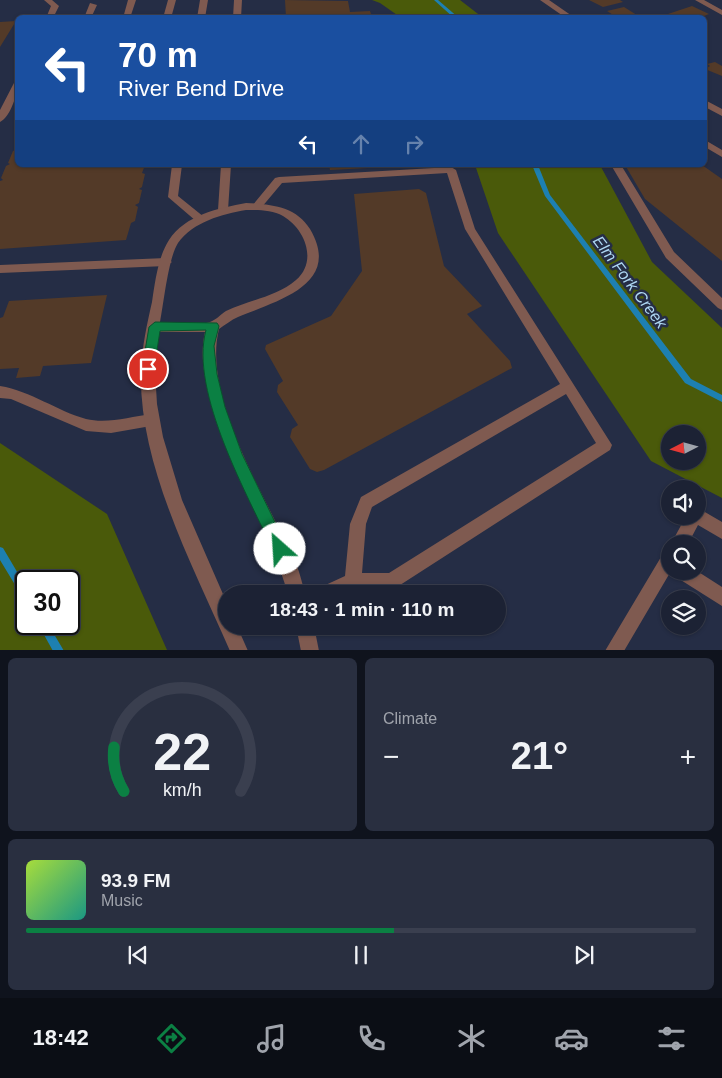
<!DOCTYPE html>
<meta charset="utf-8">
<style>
:root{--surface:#1c2234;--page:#292f40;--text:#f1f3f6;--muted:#a0a4ac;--line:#3a3f4f;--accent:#0b8043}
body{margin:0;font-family:Arial,sans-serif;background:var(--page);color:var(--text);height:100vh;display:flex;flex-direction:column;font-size:19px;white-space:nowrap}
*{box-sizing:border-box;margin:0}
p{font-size:16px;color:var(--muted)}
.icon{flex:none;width:28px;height:28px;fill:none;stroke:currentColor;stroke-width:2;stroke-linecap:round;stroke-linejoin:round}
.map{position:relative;height:650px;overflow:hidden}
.details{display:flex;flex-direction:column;gap:8px;padding:8px;background:#0f131d;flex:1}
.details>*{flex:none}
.banner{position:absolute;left:15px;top:15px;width:692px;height:152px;border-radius:8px;box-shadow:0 1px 4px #0004,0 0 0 1px var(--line);background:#1a4fa0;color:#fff;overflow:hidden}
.needle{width:32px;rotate:264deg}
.buttons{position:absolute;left:661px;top:425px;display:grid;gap:10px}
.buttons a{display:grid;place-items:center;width:45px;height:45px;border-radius:50%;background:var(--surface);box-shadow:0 1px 4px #0004,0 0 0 1px var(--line);font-size:25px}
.speed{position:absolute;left:15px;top:570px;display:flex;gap:10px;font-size:25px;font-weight:700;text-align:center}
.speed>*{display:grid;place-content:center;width:65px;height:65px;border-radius:50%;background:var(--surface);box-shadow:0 1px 4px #0004,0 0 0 1px var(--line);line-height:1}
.speed .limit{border:2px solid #111;border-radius:8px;background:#fff;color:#111}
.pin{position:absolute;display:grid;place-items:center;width:42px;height:42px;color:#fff;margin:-21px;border:2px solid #fff;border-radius:50%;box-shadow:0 1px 5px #0007}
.me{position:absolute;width:55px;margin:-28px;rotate:334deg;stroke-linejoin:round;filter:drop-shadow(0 0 4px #0008)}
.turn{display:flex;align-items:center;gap:18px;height:105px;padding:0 20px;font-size:22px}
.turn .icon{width:65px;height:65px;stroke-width:2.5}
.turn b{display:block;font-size:35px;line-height:42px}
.lanes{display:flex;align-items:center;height:48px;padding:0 20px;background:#0003;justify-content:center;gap:25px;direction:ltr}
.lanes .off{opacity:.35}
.big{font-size:38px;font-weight:700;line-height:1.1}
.details .widget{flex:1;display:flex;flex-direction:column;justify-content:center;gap:8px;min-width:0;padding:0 18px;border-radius:8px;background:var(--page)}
.details .dial{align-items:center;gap:0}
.dial svg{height:130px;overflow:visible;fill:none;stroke:var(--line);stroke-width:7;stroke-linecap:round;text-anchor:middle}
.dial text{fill:var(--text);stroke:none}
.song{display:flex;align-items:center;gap:15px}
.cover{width:60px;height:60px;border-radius:8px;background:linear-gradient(135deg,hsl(80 70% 55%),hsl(170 70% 35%))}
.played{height:5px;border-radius:2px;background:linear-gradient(90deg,var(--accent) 55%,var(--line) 55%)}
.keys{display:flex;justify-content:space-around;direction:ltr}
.heat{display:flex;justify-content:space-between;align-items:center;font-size:28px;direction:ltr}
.details .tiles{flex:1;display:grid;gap:8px;grid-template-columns:1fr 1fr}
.widget:last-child{grid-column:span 2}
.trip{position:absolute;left:218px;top:585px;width:288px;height:50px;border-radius:25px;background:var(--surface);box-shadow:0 1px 4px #0004,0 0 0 1px var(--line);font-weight:700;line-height:50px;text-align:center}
.tab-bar{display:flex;height:80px;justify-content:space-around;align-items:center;background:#0b0e15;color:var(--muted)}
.tab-bar .icon{width:35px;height:35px}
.tab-bar .on{color:var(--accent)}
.tab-bar b{font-size:22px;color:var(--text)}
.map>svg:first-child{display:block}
.green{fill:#4a5a0a;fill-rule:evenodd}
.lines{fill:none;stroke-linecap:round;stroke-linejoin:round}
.stream{fill:#1d80b1;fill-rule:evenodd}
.building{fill:#533a28}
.service{fill:#7f5a50;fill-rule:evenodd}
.minor{fill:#7f5a50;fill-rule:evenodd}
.tertiary{fill:#7f5a50;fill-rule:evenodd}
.route{fill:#0b8043;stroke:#07532c}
.labels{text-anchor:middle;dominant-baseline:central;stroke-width:5;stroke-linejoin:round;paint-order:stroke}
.water-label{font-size:16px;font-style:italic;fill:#aed7f2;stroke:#252d45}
</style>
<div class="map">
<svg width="722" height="651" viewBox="0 0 722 651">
<rect width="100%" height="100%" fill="#252d45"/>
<!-- green -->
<path class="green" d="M372,0h88l22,17h-82l-20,-14z
M475,165h125l52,97 70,66v170l-71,-37 -153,-228zM670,434h28v27h-28z
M0,443l107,71 60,136h-167zM26,581h43v43h-43z"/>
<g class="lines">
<!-- stream -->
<path class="stream" d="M434,0h4l21,18h-5z
M532,165h6l12,30 141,184 31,16v7l-37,-19 -140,-187z
M0,547l3,1 23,39v13l-3,-2 -23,-38z
M38,624h10l16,27h-11z"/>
</g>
<!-- building -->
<path class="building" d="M285,0l63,1 2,11 20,-1 1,3h4l1,4h-90z
M589,0h31l3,2 -20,5z
M692,6l17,8 -10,4h-43z
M624,7l16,10 -22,1 -11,-7z
M16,21l-16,26v-25z
M715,62l7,4v10l-17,-7 5,-3 -3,-2z
M18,149v16h127l-3,8 3,1 -3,13 -3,2 3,1 -3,13 -4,2 3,2 -3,14 -4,2 -5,17 -126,9v-68l3,-1 -2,-2 5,-12 4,-2 -2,-1 5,-12z
M329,165h58v2l-57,3z
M625,165h77l20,14v82l-77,-62z
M419,189l7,4 18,73 38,40 -15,8 43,47 2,7 -188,102 -7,2 -7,-3 -20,-32 2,-8 6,-4 -21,-33 1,-7 5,-4 -18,-32 1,-4 65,-29 31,-45 -8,-77z
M107,295l-16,68 -48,3 -3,10 -24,2 3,-10 -19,1v-51l3,-1 6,-16z"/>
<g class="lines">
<!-- service -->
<path class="service" d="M44,0h8l7,6 -6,12h-7l5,-12z
M128,0h8l-6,18h-7z
M168,0h8l-5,18h-8z
M200,0h8l-3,18h-8z
M234,0h8l-1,18h-8z
M695,0h9l18,10v5z
M90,3l7,2 -6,13h-7z
M15,81h3c0,11 -7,36 -18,41v-12z
M705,140l17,10v7l-17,-10z
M172,165h10l-4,31 26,21 1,2 -1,2h-8l-28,-24z
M221,165h10l-3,45 -5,3 -5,-3z
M611,165h10l53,87 48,46v12l-4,-2 -52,-50z
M451,167l5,3 19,59 137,216 -2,5 -213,137 -6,2h-37l-10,5h-27l2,-6 26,-12 5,-52 11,-27 199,-113 -95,-155 -18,-56 -165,10 -21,25 -4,1 -5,-3 23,-28 4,-1zM566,394l30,49 -207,130h-27l4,-49 6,-17z
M166,258l6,4 -6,4 -166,7v-8z
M0,386c31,5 57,25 86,33 21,5 44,-2 65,-5l5,2 2,4 -2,4 -5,2 -40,7 -25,-2 -75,-32 -11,-1z
M698,508l24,14v17l-24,-14 -10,19h-17l15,-28h12z
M670,550l1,21 -47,80h-19l59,-99z
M674,571h23l25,16v19l-46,-29z"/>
<!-- minor -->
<path class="minor" d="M246,203c24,1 50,3 64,26 33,56 -34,72 -72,88 -7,3 -13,8 -19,12 -17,68 46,167 74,228 6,12 9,25 12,37h-17c-20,-69 -61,-127 -79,-198 -5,-22 -9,-42 -4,-64h-46l-4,39 2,33 6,33 19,63 44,101v25h11l11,25h-18c-37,-85 -92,-187 -89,-281 1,-23 6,-46 11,-68 3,-20 6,-45 17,-62 16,-25 50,-32 77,-37zM246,210c12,0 26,0 37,6 22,13 35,45 13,64 -20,17 -47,20 -70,31 -5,3 -10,9 -16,11 -15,5 -34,0 -50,0 4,-20 8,-63 18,-79 15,-21 44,-29 68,-33z
M296,626h18l5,25h-18z"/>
<!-- tertiary -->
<path class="tertiary" d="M540,0h9l26,18h-9z
M705,100l17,9v7l-17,-9z"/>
</g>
<!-- route -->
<path class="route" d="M155,322l62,1 2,3 -5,20 3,28 8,33 17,47 46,95 -2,5 -6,2 -5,-2c-26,-56 -86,-162 -69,-224l-46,1 -6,38 -6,5 -6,-5 7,-42z"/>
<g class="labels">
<!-- water labels -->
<g class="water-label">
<text transform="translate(630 282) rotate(53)">Elm Fork Creek</text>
</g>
</g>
</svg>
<div class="buttons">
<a><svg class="needle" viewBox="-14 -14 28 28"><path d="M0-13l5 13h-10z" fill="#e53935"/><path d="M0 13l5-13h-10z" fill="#a0a4ac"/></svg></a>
<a><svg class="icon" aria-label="sound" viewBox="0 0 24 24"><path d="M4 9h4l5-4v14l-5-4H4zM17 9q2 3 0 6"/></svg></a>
<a><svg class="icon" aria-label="search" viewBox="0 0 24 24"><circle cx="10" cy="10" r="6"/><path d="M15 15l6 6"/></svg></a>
<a><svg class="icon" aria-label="layers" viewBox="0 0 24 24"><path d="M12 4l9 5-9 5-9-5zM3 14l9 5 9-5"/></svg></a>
</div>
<div class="speed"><div class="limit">30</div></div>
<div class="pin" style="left:148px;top:369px;background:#d93025"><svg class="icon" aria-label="arrive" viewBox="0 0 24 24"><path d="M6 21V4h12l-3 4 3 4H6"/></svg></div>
<svg class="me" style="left:280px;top:549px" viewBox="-20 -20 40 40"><circle r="19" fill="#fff"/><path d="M0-13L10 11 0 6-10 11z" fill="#0b8043"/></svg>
<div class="trip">18:43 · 1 min · 110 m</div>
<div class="banner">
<div class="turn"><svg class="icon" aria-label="left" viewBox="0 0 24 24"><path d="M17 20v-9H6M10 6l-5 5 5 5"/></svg><div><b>70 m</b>River Bend Drive</div></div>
<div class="lanes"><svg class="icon" aria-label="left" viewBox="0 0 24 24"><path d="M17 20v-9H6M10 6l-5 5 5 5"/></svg><svg class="icon off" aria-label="ahead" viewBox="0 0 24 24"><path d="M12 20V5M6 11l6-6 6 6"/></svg><svg class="icon off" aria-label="right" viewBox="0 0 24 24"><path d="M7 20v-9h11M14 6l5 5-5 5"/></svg></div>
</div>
</div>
<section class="details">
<div class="tiles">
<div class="widget dial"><svg viewBox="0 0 100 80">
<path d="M14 69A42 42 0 1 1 86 69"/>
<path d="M14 69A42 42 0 0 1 8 42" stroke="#0b8043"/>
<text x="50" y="56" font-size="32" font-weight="700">22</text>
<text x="50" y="72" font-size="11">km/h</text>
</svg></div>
<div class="widget"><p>Climate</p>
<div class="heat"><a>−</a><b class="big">21°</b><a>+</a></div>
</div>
<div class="widget">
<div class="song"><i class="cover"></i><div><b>93.9 FM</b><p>Music</p></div></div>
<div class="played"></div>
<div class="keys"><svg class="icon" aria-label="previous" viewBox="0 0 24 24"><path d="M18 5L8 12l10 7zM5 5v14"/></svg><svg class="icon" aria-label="pause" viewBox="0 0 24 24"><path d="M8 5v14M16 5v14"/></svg><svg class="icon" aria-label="next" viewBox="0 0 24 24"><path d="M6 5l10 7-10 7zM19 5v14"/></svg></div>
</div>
</div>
</section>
<nav class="tab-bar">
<b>18:42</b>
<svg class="icon on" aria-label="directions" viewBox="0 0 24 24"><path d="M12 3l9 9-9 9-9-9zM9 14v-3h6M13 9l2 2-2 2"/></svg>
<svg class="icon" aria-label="music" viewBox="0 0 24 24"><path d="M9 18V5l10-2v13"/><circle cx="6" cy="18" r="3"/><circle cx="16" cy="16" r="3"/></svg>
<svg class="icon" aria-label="phone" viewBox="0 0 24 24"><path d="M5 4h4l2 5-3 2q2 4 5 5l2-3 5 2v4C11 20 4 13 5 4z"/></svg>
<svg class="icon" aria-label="climate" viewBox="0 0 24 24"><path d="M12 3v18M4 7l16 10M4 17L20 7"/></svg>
<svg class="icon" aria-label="car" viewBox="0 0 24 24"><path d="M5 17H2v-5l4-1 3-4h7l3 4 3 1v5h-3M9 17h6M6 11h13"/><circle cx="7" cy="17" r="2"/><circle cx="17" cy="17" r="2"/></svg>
<svg class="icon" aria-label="filters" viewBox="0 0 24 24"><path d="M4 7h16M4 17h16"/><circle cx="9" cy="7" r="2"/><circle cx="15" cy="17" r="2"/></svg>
</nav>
